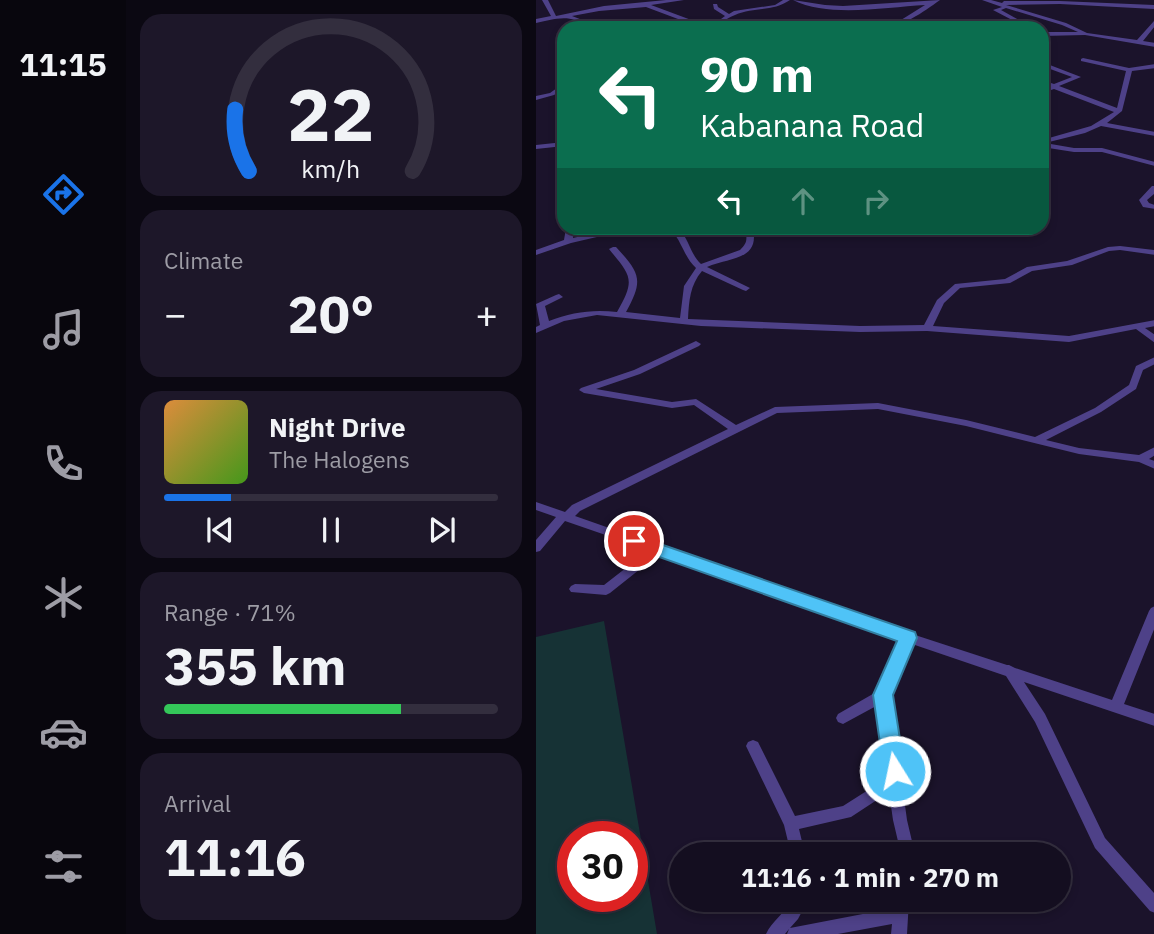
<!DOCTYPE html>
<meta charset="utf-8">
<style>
:root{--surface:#140e20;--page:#1d1729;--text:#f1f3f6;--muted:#9d9ca5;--line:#332e3e;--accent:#1a73e8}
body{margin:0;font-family:"IBM Plex Sans",sans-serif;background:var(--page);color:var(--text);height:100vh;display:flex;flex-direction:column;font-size:26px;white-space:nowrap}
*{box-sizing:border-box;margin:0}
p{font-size:23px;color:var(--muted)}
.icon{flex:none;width:38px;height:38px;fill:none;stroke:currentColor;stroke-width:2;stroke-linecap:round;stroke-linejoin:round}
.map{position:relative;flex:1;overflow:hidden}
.drawer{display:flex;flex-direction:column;gap:14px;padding:14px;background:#0b0812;width:410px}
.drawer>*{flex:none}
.guide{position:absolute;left:21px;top:21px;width:492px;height:214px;border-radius:21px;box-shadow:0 4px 10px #0003,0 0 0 2px var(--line);background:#0b6e4f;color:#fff;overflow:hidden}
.speed{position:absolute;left:21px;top:821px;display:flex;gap:14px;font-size:35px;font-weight:700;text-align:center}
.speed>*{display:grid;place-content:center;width:91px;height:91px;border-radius:50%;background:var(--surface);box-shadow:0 4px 10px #0003,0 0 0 2px var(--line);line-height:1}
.speed .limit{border:10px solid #d22;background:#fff;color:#111}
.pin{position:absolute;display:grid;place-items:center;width:60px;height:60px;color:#fff;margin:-30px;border:4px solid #fff;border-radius:50%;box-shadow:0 2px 7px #0007}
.me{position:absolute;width:77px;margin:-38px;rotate:350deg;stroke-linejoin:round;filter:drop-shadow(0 0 5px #0008)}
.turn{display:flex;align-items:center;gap:24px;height:147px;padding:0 28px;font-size:32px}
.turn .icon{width:91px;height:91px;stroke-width:2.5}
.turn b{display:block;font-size:49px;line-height:60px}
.lanes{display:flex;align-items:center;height:66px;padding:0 28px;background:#0003;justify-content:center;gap:35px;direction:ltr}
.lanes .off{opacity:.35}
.big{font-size:52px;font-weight:700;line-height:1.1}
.drawer .tile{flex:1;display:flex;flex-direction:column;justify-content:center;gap:10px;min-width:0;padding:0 24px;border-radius:21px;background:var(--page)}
.drawer .dial{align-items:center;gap:0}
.dial svg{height:182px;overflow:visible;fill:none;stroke:var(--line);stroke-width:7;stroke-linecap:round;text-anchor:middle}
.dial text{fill:var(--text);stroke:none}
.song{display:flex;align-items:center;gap:21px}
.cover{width:84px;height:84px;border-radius:10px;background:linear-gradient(135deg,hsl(30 70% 55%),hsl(100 70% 35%))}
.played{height:7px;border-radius:4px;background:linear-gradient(90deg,var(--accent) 20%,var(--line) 20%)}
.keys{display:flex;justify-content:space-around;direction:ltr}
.heat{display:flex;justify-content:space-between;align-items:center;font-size:38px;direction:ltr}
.charge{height:10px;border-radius:5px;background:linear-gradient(90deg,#34c759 71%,var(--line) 0)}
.trip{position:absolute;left:133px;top:842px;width:402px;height:70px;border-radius:35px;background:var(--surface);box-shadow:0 4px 10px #0003,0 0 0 2px var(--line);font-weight:700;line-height:70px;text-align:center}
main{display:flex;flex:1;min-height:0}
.dock{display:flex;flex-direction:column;width:126px;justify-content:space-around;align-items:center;background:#08060d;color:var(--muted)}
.dock .icon{width:49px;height:49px}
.dock .selected{color:var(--accent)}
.dock b{font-size:32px;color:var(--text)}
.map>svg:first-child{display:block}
.green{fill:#163235;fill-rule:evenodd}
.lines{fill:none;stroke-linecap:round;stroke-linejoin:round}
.minor{fill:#4e4188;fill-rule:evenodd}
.route{fill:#4fc3f7;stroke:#337fa1;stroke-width:2}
</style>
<main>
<nav class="dock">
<b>11:15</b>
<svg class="icon selected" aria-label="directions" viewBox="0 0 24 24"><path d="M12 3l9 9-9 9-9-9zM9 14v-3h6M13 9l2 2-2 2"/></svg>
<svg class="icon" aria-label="music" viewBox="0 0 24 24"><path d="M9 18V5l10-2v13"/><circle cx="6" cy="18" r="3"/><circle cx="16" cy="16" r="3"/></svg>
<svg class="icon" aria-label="phone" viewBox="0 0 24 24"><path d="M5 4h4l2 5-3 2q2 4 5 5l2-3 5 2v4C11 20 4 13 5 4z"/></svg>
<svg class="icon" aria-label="climate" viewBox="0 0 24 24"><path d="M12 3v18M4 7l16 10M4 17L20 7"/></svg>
<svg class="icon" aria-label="car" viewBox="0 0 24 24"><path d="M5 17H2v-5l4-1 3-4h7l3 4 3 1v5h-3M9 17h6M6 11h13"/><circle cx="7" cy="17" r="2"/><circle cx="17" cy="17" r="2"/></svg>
<svg class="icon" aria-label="filters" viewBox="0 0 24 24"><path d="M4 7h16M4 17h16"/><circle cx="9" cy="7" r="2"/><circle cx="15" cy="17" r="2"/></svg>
</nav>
<section class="drawer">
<div class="tile dial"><svg viewBox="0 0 100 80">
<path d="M14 69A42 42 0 1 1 86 69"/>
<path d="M14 69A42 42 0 0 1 8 42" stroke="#1a73e8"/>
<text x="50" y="56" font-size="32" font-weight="700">22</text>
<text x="50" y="72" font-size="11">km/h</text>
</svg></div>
<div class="tile"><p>Climate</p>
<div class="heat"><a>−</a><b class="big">20°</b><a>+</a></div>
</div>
<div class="tile">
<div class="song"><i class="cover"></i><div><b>Night Drive</b><p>The Halogens</p></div></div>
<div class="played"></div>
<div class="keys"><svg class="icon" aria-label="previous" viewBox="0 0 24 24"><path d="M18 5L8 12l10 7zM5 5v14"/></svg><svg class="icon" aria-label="pause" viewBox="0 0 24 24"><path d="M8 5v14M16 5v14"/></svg><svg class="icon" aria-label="next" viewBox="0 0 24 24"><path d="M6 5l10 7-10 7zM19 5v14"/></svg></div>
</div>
<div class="tile"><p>Range · 71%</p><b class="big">355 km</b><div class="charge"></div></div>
<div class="tile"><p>Arrival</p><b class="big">11:16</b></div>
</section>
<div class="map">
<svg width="619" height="934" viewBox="0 0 619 934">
<rect width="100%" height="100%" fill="#1b132b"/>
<!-- green -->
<path class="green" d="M68,621l53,313h-121v-297zM37,836h59v60h-59z"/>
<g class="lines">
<!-- minor -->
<path class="minor" d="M6,0h6l8,16 48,-10 62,-6h18l-33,5 51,19 15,-2 8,-6 -11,-7 -1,-5h4l1,3 11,7 5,-3 41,-6 8,-5h7c-17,12 -37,7 -55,15 -12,5 -13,9 -27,12l2,1h-8l-56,-21 -47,4 -27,5 13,5 5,7h-6c-11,-16 -32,-8 -48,-5v-4l15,-3z
M257,0l32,5 18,1 97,-6c-17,12 -38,28 -60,28l21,-8 24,-15c-39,2 -96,13 -132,-5z
M446,0h9l11,3 2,-2h56l95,4v4l-95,-5 -54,1 60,18 21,10 50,7 18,-20v6l-12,15 12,2v4l-70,-12 -43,1v-4h36l-16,-7 -56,-17 -5,2 18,10 -5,1 -21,-11 9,-3z
M226,24l12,4h-25l1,-1z
M547,58l46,10 26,-4v4l-23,3 -10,40 -15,12 48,9v4l-54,-10 -16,7 -40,10 29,5h28l53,14v4l-53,-14h-28l-32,-5v-7l49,-14 23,-14 -60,-23 -12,4v-4l6,-3 -6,-2v-4l12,4 18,-7 -30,-11v-4l39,15 -22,9 58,22 9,-37 -45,-10v-2z
M28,83v5l-10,7 -18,5v-4l14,-3z
M28,142v4l-28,3v-4z
M616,186h3v7l-8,7 2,3 6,2v4l-12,-2 -4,-7z
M30,228h8l-1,10 43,-10h12l-1,2 -56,13 -35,12v-5l28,-10z
M209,228h8c7,33 -24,29 -46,39l43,21 -4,3 -3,-1 -41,-19c-12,14 -13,30 -14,48l172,7 64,-1 13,-25 18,-16 50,-5 22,-12 40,-6 41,-14 12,-1 35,4v5l-35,-5 -11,1 -37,14 -40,6 -22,12 -50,5 -16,15 -11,23 136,10 86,-16v6l-10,2 10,7v8l-19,-14 -67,13 -142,-11 -67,1 -159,-6 -104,-11 -33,6 -28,12v-6l4,-2 -4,-21 20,-9 3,-1 4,3 -18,9 4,15c22,-9 45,-12 68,-9 19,-33 14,-36 -8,-63l4,-2h3c24,26 28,33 10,65l54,6 4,-32 12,-18c-11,-10 -14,-25 -23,-36l1,-2h6c9,10 11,25 21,34l39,-14c8,-7 7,-12 5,-22z
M160,341l5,3 -2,2 -59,28 -44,15 76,13 24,-3 40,26 39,-18 103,-4 88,17 69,17 60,-29 34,-23 7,-19 19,-9v7l-12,6 -7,19 -35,23 -55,28 33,8 60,7 16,-8v8l-6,4 6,2v8l-16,-7 -60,-8 -113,-28 -88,-17 -101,4 -197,98 -5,5 337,118 95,31h2l6,3 97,32 37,-89 2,-3 4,-2v21l-31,77 31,10v12l-131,-44 21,32 60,124 50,56v19l-5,-2 -55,-63 -60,-126 -29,-46 -94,-32 -22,51 17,125 8,34h-14l-8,-34 -4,-28 -38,25 -52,12 6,25h-14l-7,-29 -38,-79 2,-4 5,-2 5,2 37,74 48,-10 44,-28 -9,-73 -35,19 -5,-2 -2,-4 2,-4 40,-23 23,-51 -242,-86 -49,39 -4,2 -35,-3 -2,-3 2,-3 4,-2 29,1 45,-35 -84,-29 -25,30 -4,1v-12l20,-23 -20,-7v-8l29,10 7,-7 156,-76 -34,-24 -22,3 -88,-15 -5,-3 2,-2 53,-18z
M256,900h16l-10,19 -8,9 104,-20 1,-8h14l-2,34h-16l1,-10 -54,10h-51l2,-5 -4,5h-19c6,-13 19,-21 26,-34z"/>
</g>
<!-- route -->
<path class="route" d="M98,535l281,97 2,6 -24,57 12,76 -3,7 -7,3 -8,-3 -3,-7 -11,-76 24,-54 -269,-95 -2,-5 2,-4z"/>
</svg>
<div class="speed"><div class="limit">30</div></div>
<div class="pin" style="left:98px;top:541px;background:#d93025"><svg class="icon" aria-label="arrive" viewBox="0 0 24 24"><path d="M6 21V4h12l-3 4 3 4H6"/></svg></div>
<svg class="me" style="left:359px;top:771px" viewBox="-20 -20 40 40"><circle r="17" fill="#4fc3f7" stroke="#fff" stroke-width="3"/><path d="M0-11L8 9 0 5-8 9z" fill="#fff"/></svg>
<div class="trip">11:16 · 1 min · 270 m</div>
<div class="guide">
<div class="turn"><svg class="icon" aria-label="left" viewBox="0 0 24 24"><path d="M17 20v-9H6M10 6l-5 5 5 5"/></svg><div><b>90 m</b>Kabanana Road</div></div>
<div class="lanes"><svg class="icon" aria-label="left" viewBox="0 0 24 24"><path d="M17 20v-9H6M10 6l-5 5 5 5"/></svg><svg class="icon off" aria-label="ahead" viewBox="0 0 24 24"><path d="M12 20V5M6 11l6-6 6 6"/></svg><svg class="icon off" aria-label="right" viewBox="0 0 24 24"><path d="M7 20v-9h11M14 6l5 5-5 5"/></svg></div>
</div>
</div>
</main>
